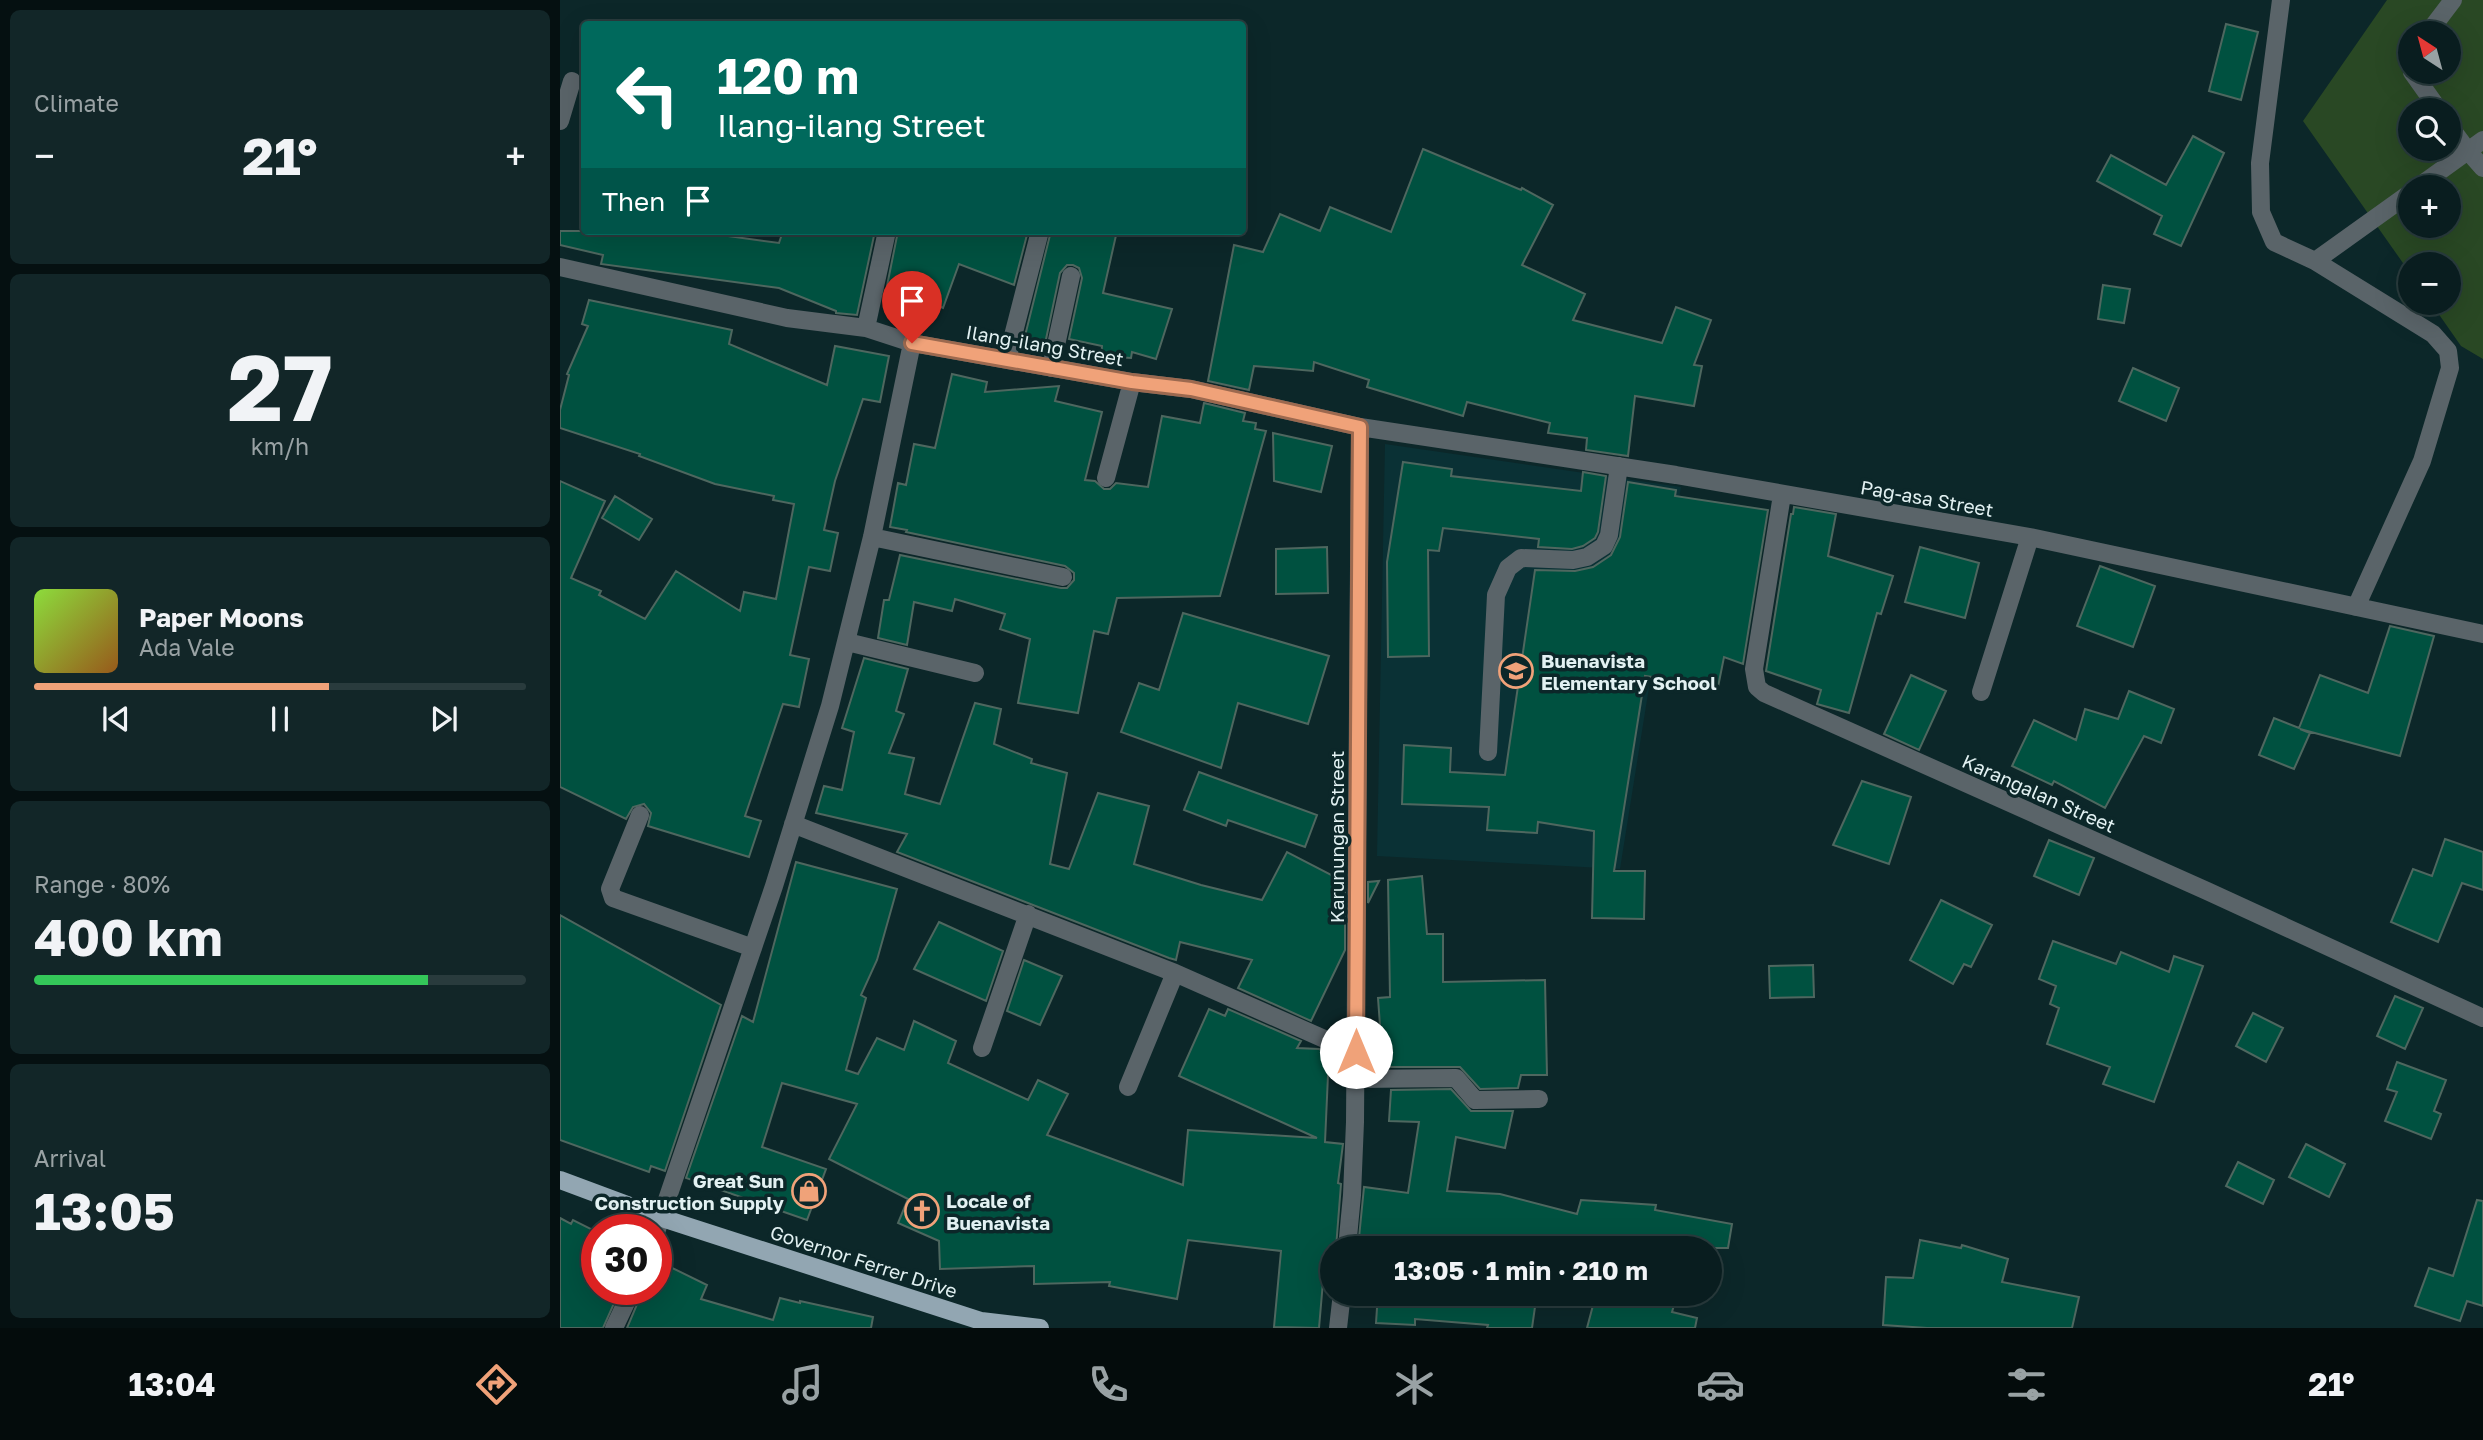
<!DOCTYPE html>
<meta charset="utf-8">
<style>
:root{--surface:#091d1f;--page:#122628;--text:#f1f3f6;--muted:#99a2a4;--line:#293b3d;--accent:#f0a279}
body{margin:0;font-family:"Golos Text",sans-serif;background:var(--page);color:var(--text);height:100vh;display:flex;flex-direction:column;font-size:26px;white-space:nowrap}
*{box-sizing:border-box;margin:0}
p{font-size:23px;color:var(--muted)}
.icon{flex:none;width:38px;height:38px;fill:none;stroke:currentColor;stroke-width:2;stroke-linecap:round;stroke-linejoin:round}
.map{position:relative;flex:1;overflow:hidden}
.panel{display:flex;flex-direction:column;gap:10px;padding:10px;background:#051011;width:560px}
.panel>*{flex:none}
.hud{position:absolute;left:21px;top:21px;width:665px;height:214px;border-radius:7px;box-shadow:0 7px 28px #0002,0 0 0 2px var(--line);background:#00695c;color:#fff;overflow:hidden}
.needle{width:46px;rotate:324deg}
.controls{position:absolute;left:1838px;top:21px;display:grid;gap:14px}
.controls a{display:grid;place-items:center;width:63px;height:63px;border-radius:50%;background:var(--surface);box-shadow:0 7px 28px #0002,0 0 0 2px var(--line);font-size:35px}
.speed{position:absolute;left:21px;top:1214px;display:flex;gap:14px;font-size:35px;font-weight:700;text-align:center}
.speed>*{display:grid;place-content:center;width:91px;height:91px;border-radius:50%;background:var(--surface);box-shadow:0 7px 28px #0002,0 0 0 2px var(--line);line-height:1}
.speed .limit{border:10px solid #d22;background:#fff;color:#111}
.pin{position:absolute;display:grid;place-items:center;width:60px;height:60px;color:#fff;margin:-72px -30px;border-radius:50% 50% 50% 0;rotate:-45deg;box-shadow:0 0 7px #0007}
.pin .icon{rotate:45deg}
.me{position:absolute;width:77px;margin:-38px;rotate:0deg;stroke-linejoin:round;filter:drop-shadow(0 0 5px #0008)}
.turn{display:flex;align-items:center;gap:24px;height:147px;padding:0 21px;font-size:32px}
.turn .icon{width:91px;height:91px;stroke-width:2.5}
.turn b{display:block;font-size:49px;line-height:60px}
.then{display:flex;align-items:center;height:66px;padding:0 21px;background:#0003;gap:14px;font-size:26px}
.big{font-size:52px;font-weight:700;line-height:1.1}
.panel .card{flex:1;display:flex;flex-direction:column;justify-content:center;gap:10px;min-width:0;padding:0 24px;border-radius:10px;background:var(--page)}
.panel .dial{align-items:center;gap:0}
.dial b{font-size:91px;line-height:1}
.song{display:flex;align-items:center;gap:21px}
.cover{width:84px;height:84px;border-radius:10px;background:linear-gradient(135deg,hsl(90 70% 55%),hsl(30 70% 35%))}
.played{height:7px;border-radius:4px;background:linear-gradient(90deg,var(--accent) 60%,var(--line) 60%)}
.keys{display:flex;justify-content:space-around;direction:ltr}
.heat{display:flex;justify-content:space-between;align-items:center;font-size:38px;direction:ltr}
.charge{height:10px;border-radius:5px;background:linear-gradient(90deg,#34c759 80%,var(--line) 0)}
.trip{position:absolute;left:760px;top:1236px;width:402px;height:70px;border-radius:35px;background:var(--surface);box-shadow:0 7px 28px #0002,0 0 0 2px var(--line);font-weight:700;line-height:70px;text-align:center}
.tabs{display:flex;height:112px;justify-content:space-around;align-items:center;background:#040c0c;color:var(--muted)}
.tabs .icon{width:49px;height:49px}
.tabs .on{color:var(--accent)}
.tabs b{font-size:32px;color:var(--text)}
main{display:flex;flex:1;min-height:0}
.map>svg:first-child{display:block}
.built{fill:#0a3135}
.green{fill:#294824;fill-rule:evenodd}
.building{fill:#005140;stroke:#4e675f;stroke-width:2}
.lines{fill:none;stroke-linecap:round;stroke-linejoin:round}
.minor{stroke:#5a6469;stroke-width:18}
.major{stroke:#92a6b2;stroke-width:18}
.route-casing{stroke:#9c694f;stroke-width:18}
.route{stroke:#f0a279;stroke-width:12}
.labels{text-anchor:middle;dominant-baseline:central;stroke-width:7;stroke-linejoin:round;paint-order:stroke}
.street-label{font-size:19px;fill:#e2f1f2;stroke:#0c2729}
.poi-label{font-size:19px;font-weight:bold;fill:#e2f1f2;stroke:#0c2729;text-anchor:start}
</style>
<main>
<section class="panel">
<div class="card"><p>Climate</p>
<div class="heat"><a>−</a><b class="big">21°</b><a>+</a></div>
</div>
<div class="card dial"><b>27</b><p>km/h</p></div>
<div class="card">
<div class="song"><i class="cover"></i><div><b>Paper Moons</b><p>Ada Vale</p></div></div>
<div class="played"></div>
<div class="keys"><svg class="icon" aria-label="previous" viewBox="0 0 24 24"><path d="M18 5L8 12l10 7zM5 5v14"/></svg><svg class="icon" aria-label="pause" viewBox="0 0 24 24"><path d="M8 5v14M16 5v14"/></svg><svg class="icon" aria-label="next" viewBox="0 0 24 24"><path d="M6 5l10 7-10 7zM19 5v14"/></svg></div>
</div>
<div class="card"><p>Range · 80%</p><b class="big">400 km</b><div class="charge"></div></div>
<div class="card"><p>Arrival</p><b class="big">13:05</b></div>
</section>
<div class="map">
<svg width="1923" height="1328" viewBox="0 0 1923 1328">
<rect width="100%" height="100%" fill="#0c2729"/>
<!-- built -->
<path class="built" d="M825,444l296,43 -61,382 -243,-13z"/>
<!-- green -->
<path class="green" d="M1827,0h96v359l-22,-13 -30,-43h17v-39h-38v9l-107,-152zM1850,33h38v39h-38zM1850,110h38v39h-38zM1850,187h38v39h-38z"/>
<!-- building -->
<path class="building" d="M1666,24l32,8 -17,68 -32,-9z
M1633,136l31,17 -43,93 -27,-12 8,-18 -65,-35 14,-26 55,30z
M863,149l98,41 1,-2 31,17 -31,60 63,29 -12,26 89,23 14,-36 35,13 -17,45 8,1 -8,40 -59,-10 -7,60 -42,-6 1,-12 -39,-5 2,-10 -83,-21 -4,14 -96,-29 2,-7 -55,-18 -1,9 -59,-5 -5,24 -41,-9 26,-136 29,7 17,-38 40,17 10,-24 61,25z
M0,231h132l87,12 4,-12h92l-18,84 -21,-2v-2l-57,-23 -178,-24 2,-9 -43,-10z
M338,231h130l-14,54 -55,-21 -16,44 -56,-22z
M491,231h66l-14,62 69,16 -16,50 -24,-7 -1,6 -30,-2 1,-10 -33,-7 13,-61 -3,-10 -6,-3h-6l-7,8 -15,71 -21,-4z
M1543,285l27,4 -6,34 -26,-4z
M29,300l143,30 -3,14 98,41 8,-39 54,10 -9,46 -17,-3 -28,82 -11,49 14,3 -8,38 -21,-4 -19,88 19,4 -10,48 -16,-3 -38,112 16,5 -12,36 -101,-31 3,-13 -7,-9 -11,3 -7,12 -66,-32v-306l45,20 -34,77 30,13 -2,4 46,24 31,-48 64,40 4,-19 32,7 18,-95 -21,-4 1,-4 -59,-12 -76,-28 1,-2 -80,-26v-18l9,-35 -2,-1 21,-48 -6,-2z
M1573,368l46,20 -13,33 -47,-20z
M392,374l35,8 -2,10 74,-6 -4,15 47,11 -17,68 10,1 9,8h6l6,-6 32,4 14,-71 38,7 4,-20 41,10 -2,8 13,2 -1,6 11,2 -46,165 -103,2 -9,36 -14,-3 -16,82 -60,-10 12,-64 -30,-10 5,-15 -50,-15 -3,12 -38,-9 -7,43 -29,-7 6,-38h5l11,-45 161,33h6l7,-8v-7l-9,-7 -159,-34 1,-2 -17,-3 8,-44 8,2 8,-41 21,4z
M713,433l59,13 -11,46 -47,-11z
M843,462l49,7 -1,7 130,15 2,-19 23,4 -8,56 -3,6 -12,8 -11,3 -34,-2 1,-8 -96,-11 -4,23 -11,-1 1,106 -41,1 -1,-95z
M1068,482l48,8 -1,6 93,14 -25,154 -19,-7 -6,30 -73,-11 -31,195h31l-1,48 -52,-1 2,-87 -56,-9 -1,11 -50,-3 2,-23 -87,-3 2,-59 47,3 -1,24 55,3 30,-205 40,1 18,-4 18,-12 9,-18z
M55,496l37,23 -13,21 -37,-22z
M1234,507l42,7 -8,42 65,20 -12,38 -4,-1 -28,100 -32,-9 4,-14 -55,-19 25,-157h2z
M767,547l1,46 -52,1v-45z
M1360,547l59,16 -14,55 -60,-16z
M1540,566l55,20 -22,61 -56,-21z
M623,613l146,43 -21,68 -70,-21 -17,65 -100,-36 18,-49 20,7z
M1830,626l44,10 -34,120 -100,-27 10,4 -16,36 -35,-14 15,-37 25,10 21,-53 48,18z
M304,658l44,11 -12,42 8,3 -15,39 25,5 -9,36 35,10 35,-101 26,6 -7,35 38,15 -1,4 36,10 -17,91 19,5 29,-76 51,13 -15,58 67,21 61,15 25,-48 58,30v68l-34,71 -73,-33 14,-28 -72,-18 -4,18 -7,-2 -272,-106 10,-18 -91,-21 8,-27 18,4 12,-58 -12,-4z
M1351,675l35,16 -27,59 -35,-16z
M1569,691l45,18 -13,34 -17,-7 -39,72 -51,-27 -2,4 -40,-19 22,-46 42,20 9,-31 33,10z
M639,772l118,43 -12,32 -77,-27 -2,6 -42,-16z
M1302,781l49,16 -22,67 -56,-19z
M1885,839l38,13v38l-21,-7 -24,59 -47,-20 22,-53 19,7z
M1489,840l45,18 -15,37 -45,-19z
M236,862l101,27 -20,71 -16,35 5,3 -20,72 12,4 19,-36 27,12 10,-29 42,20 -8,22 80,37 10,-20 30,14 -21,41 136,50 5,-55 129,8 -138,-62 30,-67 16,7 3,-7 73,32 -4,7 22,1 10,4 -4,89 18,2 -5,39 3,1 -5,64h-4v11l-7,-1 -6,70 -45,-1 7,-76 -93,-11 -11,59 -68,-13 1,-4 -76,2v-18l-94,3 -1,-28 -41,-18 10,-24 -79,-40 28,-55 -75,-21 -20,64 64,22 -19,51 -121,-42 56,-162 11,6z
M862,876l5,58h16v48l102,-2 2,95h-26l-3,13 -38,1 -20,-22h-77l-5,-69 12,-1 -2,-117z
M819,881l-11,22v-21z
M1381,900l51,25 -21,42 -7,-3 -11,20 -43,-24z
M0,915l161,90 -56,166 -14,-5 -2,6 -89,-32z
M379,922l64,29 -17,50 -72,-32z
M1493,941l63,23 5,-12 48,20 5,-16 29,10 -49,136 -51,-18 7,-17 -63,-23 12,-36 -9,-4 6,-18 -17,-7z
M464,960l38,16 -22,49 -33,-14z
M1253,965l1,32 -44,1 -1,-32z
M1835,996l28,12 -18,41 -28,-13z
M1693,1013l30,15 -17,34 -30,-16z
M1837,1062l49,18 -12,31 7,3 -10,25 -46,-18 12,-29 -10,-3z
M891,1089l20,22h42l-8,37 -49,-11 -9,54 53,3 77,20 4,-14 75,5 -1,5 77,14 -4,24h-141l-51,-10 -2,10h-176l6,-61 44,6 11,-71 -30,-1 2,-31z
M1746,1144l39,20 -16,33 -40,-20z
M1678,1162l36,18 -11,24 -37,-18z
M1917,1200l6,1v105l-16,-5 -7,20 -45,-15 14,-38 24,8z
M0,1218l11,6 2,-4 24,12v58h23l-17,38h-43z
M1360,1240l41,8 1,-3 46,14 -6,23 77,15 -7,31h-145l-44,-3 3,-48 27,1z
M96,1260l51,25 -6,14 72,21 7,-22 20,5v-2l73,16 -2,11h-244l16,-38h13z
M818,1293h159l-5,35h-45l1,-3 -73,-6v6l-39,-2z
M1036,1294l47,11 3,-10 29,7 -3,10 25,6 -2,10h-108z"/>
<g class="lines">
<!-- minor -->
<path class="minor" d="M1721,0l-21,163 1,49 13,30 41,19 118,73 15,17 2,17 -28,93 -66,146
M1868,33l25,-33
M1852,72l27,38
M0,121l12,-40
M1888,124l20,27 15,17
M1858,187l65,-47
M1755,261l95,-68
M0,267l227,51 79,10 46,15 220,39 59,7 169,38 316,48 354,62 453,97
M306,328l21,-97
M447,359l33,-128
M491,368l20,-92
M546,478l26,-96
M1222,495l-28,174 3,18 7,6 443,198 276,127
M312,537l191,40
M287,642l128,31
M1421,692l49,-155
M928,752l8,-157 12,-27 13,-10 52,2 14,-3 17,-11 5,-11 10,-69
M80,815l-30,74 3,9 140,50
M233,824l382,149 181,80
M422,1048l46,-134
M796,1079l100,-1 19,22 64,-1
M568,1087l47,-114
M96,1232l118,-346 56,-180 42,-169 40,-194
M787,1248l5,-53 3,-73 5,-695
M54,1328l18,-38
M778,1328l4,-35"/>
<!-- major -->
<path class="major" d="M0,1180l102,38 319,103 59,7"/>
</g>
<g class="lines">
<!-- route casing -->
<g class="route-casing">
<path id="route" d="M352,343l220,39 59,7 169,38 -4,625"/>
</g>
<!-- route -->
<use href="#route" class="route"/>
</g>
<!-- icons -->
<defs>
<g id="school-ring" transform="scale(1.75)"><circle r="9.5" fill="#0c2729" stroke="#f0a279" stroke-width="1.5"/><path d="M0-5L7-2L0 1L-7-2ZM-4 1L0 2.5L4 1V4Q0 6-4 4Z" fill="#f0a279"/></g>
<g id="shop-ring" transform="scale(1.75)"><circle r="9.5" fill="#0c2729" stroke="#f0a279" stroke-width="1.5"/><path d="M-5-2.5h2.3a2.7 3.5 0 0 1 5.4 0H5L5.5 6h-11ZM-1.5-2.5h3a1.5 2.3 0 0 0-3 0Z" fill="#f0a279"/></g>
<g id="church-ring" transform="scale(1.75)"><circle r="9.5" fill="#0c2729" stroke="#f0a279" stroke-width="1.5"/><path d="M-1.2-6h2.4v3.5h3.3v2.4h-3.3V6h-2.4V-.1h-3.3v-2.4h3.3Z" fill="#f0a279"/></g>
</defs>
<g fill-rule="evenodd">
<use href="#school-ring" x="956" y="671"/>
<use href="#shop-ring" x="249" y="1191"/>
<use href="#church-ring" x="362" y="1211"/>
</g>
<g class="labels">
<!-- street labels -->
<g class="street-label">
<text transform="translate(485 345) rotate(10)">Ilang-ilang Street</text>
<text transform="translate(1367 498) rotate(10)">Pag-asa Street</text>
<text transform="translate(1479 793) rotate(24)">Karangalan Street</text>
<text transform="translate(776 837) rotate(-90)">Karunungan Street</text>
<text transform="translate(304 1261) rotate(18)">Governor Ferrer Drive</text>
</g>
<!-- poi labels -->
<g class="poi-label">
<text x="981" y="660">Buenavista<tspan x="981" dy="22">Elementary School</tspan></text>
<text x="224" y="1180" text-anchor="end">Great Sun<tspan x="224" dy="22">Construction Supply</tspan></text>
<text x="386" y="1200">Locale of<tspan x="386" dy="22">Buenavista</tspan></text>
</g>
</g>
</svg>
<div class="controls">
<a><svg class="needle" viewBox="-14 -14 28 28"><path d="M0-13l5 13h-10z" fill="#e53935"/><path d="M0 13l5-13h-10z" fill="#99a2a4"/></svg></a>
<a><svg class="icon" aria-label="search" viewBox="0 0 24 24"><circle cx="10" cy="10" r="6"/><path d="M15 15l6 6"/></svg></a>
<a>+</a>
<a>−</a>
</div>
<div class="speed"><div class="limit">30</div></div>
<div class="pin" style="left:352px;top:343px;background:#d93025"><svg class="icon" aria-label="arrive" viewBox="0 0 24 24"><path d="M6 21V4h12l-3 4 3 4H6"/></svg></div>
<svg class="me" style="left:796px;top:1052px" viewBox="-20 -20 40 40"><circle r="19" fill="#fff"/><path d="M0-13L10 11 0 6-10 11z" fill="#f0a279"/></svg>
<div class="trip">13:05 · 1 min · 210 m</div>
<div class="hud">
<div class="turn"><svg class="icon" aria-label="left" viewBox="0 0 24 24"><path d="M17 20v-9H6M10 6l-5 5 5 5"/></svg><div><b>120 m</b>Ilang-ilang Street</div></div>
<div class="then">Then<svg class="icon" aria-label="arrive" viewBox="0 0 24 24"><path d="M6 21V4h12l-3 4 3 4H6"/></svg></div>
</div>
</div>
</main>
<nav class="tabs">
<b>13:04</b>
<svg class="icon on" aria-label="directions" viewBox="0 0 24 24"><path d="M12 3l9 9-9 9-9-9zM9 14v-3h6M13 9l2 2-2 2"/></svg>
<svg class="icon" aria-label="music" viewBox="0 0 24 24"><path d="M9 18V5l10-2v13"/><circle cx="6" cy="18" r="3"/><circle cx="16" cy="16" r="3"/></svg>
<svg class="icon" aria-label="phone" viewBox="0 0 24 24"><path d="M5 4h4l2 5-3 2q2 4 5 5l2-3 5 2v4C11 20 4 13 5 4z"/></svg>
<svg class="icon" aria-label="climate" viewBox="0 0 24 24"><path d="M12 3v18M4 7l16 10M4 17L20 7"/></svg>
<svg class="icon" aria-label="car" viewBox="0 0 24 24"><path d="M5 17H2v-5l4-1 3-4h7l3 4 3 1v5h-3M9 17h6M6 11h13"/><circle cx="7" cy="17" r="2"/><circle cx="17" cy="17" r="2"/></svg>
<svg class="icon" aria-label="filters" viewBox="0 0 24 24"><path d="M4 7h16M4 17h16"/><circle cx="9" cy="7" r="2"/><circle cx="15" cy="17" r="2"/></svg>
<b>21°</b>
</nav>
